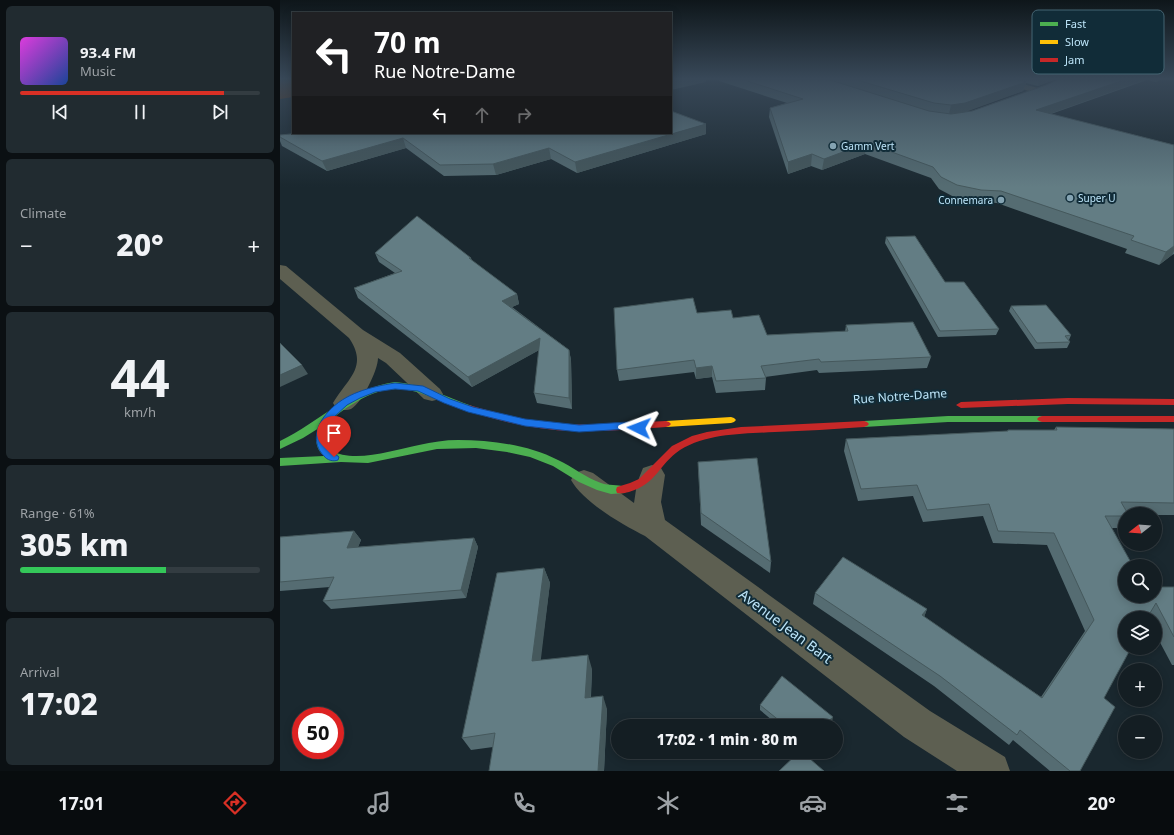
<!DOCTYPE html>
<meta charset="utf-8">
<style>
:root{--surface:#141e23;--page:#212b30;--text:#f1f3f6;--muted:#9da2a6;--line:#333c41;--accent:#d93025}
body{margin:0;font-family:"Noto Sans",sans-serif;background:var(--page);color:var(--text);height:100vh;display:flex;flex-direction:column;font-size:15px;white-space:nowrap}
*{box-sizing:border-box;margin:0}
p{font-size:13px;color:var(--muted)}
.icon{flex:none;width:22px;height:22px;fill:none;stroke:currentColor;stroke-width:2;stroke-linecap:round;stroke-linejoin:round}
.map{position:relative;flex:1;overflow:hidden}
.drawer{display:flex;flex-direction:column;gap:6px;padding:6px;background:#0b1013;width:280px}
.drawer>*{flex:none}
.top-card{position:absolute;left:12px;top:12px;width:380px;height:122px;border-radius:0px;box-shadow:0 2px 10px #0003,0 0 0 1px var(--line);background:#202124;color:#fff;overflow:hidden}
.needle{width:26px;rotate:253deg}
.buttons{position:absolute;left:838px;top:507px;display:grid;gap:8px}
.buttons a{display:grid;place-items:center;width:44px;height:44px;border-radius:50%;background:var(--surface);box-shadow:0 2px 10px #0003,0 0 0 1px var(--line);font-size:20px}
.speed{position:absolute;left:12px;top:707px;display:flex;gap:8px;font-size:20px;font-weight:700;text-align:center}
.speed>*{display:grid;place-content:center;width:52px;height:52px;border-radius:50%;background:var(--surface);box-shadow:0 2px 10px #0003,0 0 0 1px var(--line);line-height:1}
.speed .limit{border:6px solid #d22;background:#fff;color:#111}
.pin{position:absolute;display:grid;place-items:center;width:34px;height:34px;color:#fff;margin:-41px -17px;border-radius:50% 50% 50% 0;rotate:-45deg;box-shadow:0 0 4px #0007}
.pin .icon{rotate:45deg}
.me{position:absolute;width:44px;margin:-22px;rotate:273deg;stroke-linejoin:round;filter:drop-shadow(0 0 3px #0008)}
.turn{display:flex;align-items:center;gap:14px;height:84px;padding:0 16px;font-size:18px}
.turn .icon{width:52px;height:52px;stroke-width:2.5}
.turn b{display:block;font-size:28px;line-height:34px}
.lanes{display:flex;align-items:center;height:38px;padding:0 16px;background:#0003;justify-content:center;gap:20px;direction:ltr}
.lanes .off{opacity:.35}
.big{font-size:30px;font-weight:800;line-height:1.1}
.drawer .tile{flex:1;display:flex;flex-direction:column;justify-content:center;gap:6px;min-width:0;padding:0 14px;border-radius:6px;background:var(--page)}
.drawer .dial{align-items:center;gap:0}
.dial b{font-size:52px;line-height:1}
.song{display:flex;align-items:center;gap:12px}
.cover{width:48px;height:48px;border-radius:6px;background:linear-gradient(135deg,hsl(300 70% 55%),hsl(220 70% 35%))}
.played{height:4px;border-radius:2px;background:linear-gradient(90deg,var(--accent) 85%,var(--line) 85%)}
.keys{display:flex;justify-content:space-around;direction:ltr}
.heat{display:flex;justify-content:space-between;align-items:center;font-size:22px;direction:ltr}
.charge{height:6px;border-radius:3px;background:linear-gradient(90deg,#34c759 61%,var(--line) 0)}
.trip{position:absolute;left:331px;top:719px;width:232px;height:40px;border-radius:20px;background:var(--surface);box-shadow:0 2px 10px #0003,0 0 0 1px var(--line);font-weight:800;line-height:40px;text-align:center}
.tab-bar{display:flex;height:64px;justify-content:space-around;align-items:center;background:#080c0e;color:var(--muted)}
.tab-bar .icon{width:28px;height:28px}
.tab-bar .current{color:var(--accent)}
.tab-bar b{font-size:18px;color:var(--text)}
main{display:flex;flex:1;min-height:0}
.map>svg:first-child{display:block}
.green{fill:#5f310e}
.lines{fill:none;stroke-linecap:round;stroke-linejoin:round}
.street{fill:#5d5f51;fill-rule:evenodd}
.fast{fill:#4caf50;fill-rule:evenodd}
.slow{fill:#ffc107;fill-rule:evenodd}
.jam{fill:#c62828;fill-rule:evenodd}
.wall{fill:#556c72}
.shaded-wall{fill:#45585c}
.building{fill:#637d84;stroke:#45585c}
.route{fill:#1a73e8;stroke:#114b97}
.poi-dot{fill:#84a3b2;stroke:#112c38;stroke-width:1.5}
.labels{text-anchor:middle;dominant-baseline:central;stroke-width:4;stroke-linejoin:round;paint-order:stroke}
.far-poi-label{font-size:10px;fill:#bde5f9;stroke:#112c38;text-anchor:start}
.street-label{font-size:12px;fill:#bde5f9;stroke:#112c38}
.near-street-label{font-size:14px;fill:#bde5f9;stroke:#112c38}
.key{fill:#112c38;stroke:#456472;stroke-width:1}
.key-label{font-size:11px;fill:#bde5f9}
</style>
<main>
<section class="drawer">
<div class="tile">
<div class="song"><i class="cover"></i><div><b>93.4 FM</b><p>Music</p></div></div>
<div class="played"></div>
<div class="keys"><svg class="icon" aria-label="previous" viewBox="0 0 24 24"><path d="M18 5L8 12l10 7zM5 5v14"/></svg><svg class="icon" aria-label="pause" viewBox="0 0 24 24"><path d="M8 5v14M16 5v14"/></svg><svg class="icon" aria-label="next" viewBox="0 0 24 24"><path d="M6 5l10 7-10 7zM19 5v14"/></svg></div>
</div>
<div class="tile"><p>Climate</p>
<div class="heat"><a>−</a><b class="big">20°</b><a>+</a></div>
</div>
<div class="tile dial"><b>44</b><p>km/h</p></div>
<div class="tile"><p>Range · 61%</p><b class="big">305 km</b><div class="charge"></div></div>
<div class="tile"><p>Arrival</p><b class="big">17:02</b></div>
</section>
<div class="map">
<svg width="894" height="771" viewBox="0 0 894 771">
<rect width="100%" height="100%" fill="#1a282f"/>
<!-- green -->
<path class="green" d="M0,79h13v18l-13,2z"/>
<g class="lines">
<!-- street -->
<path class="street" d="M708,79h16l38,10 2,2 -5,3z
M0,265l6,1 77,64 37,23 40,36 3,5 -3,5 -8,2 -8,-2 -38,-36 -8,-5c0,12 -16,45 -27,51 -5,2 -10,1 -15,-1l-3,-5c14,-24 36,-36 16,-65l-69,-59z
M372,465l9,3 4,7 -4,27 4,18 265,191 75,46 5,14h-53l-53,-34 -259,-201c-22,-11 -62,-34 -74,-56l4,-7 9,-3 9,3 41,30 3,-20 6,-15z"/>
<!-- fast -->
<path class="fast" d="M115,382c28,2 51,15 77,24l2,2 -5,3 -3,-1c-44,-14 -65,-35 -110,-8 -8,5 -19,11 -24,19 -5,9 -9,20 -2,29 24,14 63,0 89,-5 13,-3 26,-5 39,-5 34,0 70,5 100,20 15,7 28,18 43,23 8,3 16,1 24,4l1,3 -1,3 -14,1 -14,-4 -18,-8 -26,-16 -23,-9 -23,-5 -31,-4 -39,1 -69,14 -27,-1 -61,4v-8l44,-2c-9,-8 -9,-17 -5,-28l-16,10 -23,11v-8c40,-19 70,-53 115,-59z
M668,416h94l3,1 2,2 -2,2 -3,1h-94l-84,5 -3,-1 -2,-2 2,-2 3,-1z"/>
<!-- slow -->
<path class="slow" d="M451,417l3,1 2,2 -2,2 -3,1 -65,4 -3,-1 -2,-2 2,-2 3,-1z"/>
<!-- jam -->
<path class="jam" d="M788,398l106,1v6l-106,-1 -107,4 -5,-3 5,-3z
M189,405c31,9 61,17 93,19 35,2 69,-2 104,-3l3,1 2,2 -2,2 -3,1c-31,2 -61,5 -92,4 -37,-1 -73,-9 -108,-21l-2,-2z
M762,416h132v6h-132l-3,-1 -2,-2 2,-2z
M584,421l3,1 2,2 -2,2 -3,1c-30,2 -59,4 -89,5 -32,2 -67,1 -95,18 -21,14 -23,34 -51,42 -5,1 -7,2 -12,1l-1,-3 1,-3 13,-4 9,-4 33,-33 20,-10 15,-4 34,-5z"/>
</g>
<!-- wall -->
<path class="wall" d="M439,79h337l-18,7 -12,-3 -3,8 -57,20h6l74,-26 14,-6h102l-6,3 -9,-2 -96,34 123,31v109l-2,1 -13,10 -34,-12 2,-4 -130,-46 -19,-1 -24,-5 -15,-8 -8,-11 -66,-24 -43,16 -11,-4 -23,8 -19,-57 1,-9 17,-5 -68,-22z
M426,134l-129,39 -26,-14 -55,16 -52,1 -38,-28 -79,23 -45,-25 -2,-5v-6z
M606,237l59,45 54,47 -3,6 -58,2 -53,-94z
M95,253l96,5 1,3 45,33 2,10 -7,3 57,43 2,10 1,49 -35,-6 -3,-10 5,-43 -67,37 -114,-89 -4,-10 41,-15 -16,-11z
M731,306l60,29 -2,5 1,2 -3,6 -32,1 -26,-38z
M417,313l36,5 34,17 78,-3 1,-7 85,32 -4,11 -108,5 -2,-3 -52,7 1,1 -1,12 -49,3 -4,-16 -16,2 -2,-7 -75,9 -2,-11z
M776,427l118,2v86h-19v-1h-30v9l-4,5h-9l13,68 49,-9v78h-2l-17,-32v-15h-30l-21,80 -24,73h-30l-37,-31 -4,5 -75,-59 -121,-82 2,-11 112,16 -3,8 117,80 44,-66 -38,-86 -54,-2 -10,-27 -60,6 -10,-26 -55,5 -14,-50 2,-12 161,-8 1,-1h46z
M418,462l73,100 -1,11 -69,-48z
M74,531l7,9 -3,7 116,-9 4,9 -12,51 -135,11 -8,-8 7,-14 -50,4v-54z
M264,568l6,15 -10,77 52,9 -1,28 16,12 -3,62h-115l4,-24 -22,3 -9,-12z
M480,705l72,17 -5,4h-48l-19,-16z"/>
<!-- shaded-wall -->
<path class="shaded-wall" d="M398,79h28v3l-35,8v-9z
M760,79h16l-18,7z
M847,79h20l-114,41 3,-10z
M877,79h5l-6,3z
M746,82l-3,9 -60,22 -14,1 2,-9z
M426,124v10l-129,39 -2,-11z
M123,138l3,10 -79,23 -5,-10z
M587,143l-2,11 -43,16 2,-11z
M269,148l2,11 -55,16 -3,-11z
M532,154l-1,12 -23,8v-12z
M894,246v5l-2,4 -13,10 7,-13z
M237,294l2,10 -14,6 -3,-9z
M260,338l3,10 -71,39 -4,-10z
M289,350l2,10 1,49 -3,-11z
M22,365l6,9 -28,13v-12z
M432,366v11l-16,2v-11z
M74,531l7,9 -7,17 -7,-9z
M194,538l4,9 -12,51 -5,-8z
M264,568l6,15 -11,92 -7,-14z
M647,609l-4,11 -1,-5z
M308,655l4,14 -2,42 -5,-13z
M323,696l4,13 -3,62h-6z
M553,717l-1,5 -5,4h-4z"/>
<!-- building -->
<path class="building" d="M391,79h7l-7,2z
M461,79h86l102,32 22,3 21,-3 74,-26 14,-6h67l-91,31 138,35v101l-8,6 -35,-12 3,-4 -133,-45 -20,-1 -24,-5 -16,-8 -8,-10 -66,-24 -43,16 -12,-5 -24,8 -18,-54 33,-9z
M574,79h162l10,3 -61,21 -14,2 -17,-2z
M391,111l35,13 -131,38 -26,-14 -56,16 -53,1 -37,-27 -81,23 -42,-24v-2l21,-2h370z
M137,216l54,42h-2l48,36 -15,7 67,49v48l-35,-5 6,-55 -72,39 -114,-89 48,-17 -27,-18z
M635,236l30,46h19l35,47 -59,2 -54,-94z
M413,298l4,15 34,-3 2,8 26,-3 8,20 81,-4 -2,-6 67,-3 18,35 -110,5 -2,-3 -58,7 5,12 -50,3 -4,-15 -16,2 -2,-8 -77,10 -3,-62z
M766,305l25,30 -6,1 5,6 -33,1 -26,-37z
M0,343l22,22 -22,10z
M776,427l118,2v74l-53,-1 7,12h-3v2h-20l28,50h-8v30h30v-9h19v50l-18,-34 -9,15h-22v30h6l-27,50 11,9 -35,64h-10l-50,-41 -3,5 -77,-59 -125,-83 28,-36 84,52 -5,6 120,83 52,-78 -40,-87 -56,-2 -9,-27 -62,6 -10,-25 -56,4 -15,-50 162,-8v-1h49z
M477,458l14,104 -70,-49 -3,-51z
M74,531l-7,17 127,-10 -13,52 -138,11 11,-24 -54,5v-45z
M264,568l-12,93 56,-6 -3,43 18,-2 -5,75h-109l6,-38 -33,5 35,-165z
M502,676l51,41 -10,9h-37l-26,-21z
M519,752h3l22,19h-45z"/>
<!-- sky -->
<linearGradient id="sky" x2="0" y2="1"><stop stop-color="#0e161a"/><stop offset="0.42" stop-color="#384858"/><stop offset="1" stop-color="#384858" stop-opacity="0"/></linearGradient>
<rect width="894" height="187" fill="url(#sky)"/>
<!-- route -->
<path class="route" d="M115,383l28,3 27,13 23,8 52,12 54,6 49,-3 14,3 2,3 -5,3 -11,-2 -49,3 -54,-6 -57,-14 -24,-9 -26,-12 -23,-2 -20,3 -15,6 -13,7 -13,12 -6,10 -3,15 3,6 11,9 -1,3c-5,2 -11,0 -14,-4 -13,-13 -8,-31 4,-44 17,-19 42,-25 67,-29z"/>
<!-- markers -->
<g class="poi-dot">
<circle cx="553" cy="146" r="4"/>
<circle cx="790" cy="198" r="4"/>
<circle cx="721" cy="200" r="4"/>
</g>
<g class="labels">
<!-- far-poi labels -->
<g class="far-poi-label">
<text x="561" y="146">Gamm Vert</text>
<text x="798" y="198">Super U</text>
<text x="713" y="200" text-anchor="end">Connemara</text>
</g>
<!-- street labels -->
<g class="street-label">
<text transform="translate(620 396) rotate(-4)">Rue Notre-Dame</text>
</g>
<!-- near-street labels -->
<g class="near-street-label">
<text transform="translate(506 626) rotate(37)">Avenue Jean Bart</text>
</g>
</g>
<!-- legend -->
<rect x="752" y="10" width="132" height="64" rx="6" class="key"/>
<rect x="760" y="22" width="18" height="4" fill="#4caf50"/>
<rect x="760" y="40" width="18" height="4" fill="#ffc107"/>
<rect x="760" y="58" width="18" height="4" fill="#c62828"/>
<g class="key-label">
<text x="785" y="28">Fast</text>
<text x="785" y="46">Slow</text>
<text x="785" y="64">Jam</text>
</g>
</svg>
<div class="buttons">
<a><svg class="needle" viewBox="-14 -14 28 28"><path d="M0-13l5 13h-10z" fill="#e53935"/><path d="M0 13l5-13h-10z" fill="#9da2a6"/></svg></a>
<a><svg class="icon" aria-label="search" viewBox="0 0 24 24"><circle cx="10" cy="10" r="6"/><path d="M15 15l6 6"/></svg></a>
<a><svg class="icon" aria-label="layers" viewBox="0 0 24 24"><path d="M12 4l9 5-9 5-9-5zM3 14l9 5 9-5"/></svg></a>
<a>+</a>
<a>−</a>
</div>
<div class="speed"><div class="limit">50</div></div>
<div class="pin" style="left:54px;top:457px;background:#d93025"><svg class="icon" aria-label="arrive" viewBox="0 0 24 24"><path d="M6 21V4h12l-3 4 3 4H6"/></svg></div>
<svg class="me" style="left:359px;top:428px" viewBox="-20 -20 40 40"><path d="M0-17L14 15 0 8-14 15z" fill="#1a73e8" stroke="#fff" stroke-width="4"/></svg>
<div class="trip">17:02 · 1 min · 80 m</div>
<div class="top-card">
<div class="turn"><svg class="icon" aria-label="left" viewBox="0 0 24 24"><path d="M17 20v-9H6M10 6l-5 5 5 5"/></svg><div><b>70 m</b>Rue Notre-Dame</div></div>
<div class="lanes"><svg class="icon" aria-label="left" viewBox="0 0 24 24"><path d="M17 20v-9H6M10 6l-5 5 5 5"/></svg><svg class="icon off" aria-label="ahead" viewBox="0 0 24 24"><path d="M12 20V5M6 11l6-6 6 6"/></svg><svg class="icon off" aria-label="right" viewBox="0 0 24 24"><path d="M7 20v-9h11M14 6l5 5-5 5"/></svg></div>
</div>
</div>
</main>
<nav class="tab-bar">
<b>17:01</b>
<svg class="icon current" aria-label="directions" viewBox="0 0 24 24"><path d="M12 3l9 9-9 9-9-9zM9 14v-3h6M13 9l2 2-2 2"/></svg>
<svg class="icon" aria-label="music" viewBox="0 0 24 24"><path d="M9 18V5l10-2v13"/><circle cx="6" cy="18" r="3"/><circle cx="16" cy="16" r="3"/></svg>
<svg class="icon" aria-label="phone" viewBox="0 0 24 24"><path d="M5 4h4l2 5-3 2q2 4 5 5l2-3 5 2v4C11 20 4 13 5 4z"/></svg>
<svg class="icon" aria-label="climate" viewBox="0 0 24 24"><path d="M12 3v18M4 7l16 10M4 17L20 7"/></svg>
<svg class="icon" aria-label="car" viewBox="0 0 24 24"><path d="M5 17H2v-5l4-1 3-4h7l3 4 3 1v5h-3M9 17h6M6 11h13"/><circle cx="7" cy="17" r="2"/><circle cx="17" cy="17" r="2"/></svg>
<svg class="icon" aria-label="filters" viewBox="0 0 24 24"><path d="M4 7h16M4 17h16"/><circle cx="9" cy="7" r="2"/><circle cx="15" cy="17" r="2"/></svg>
<b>20°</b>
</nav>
